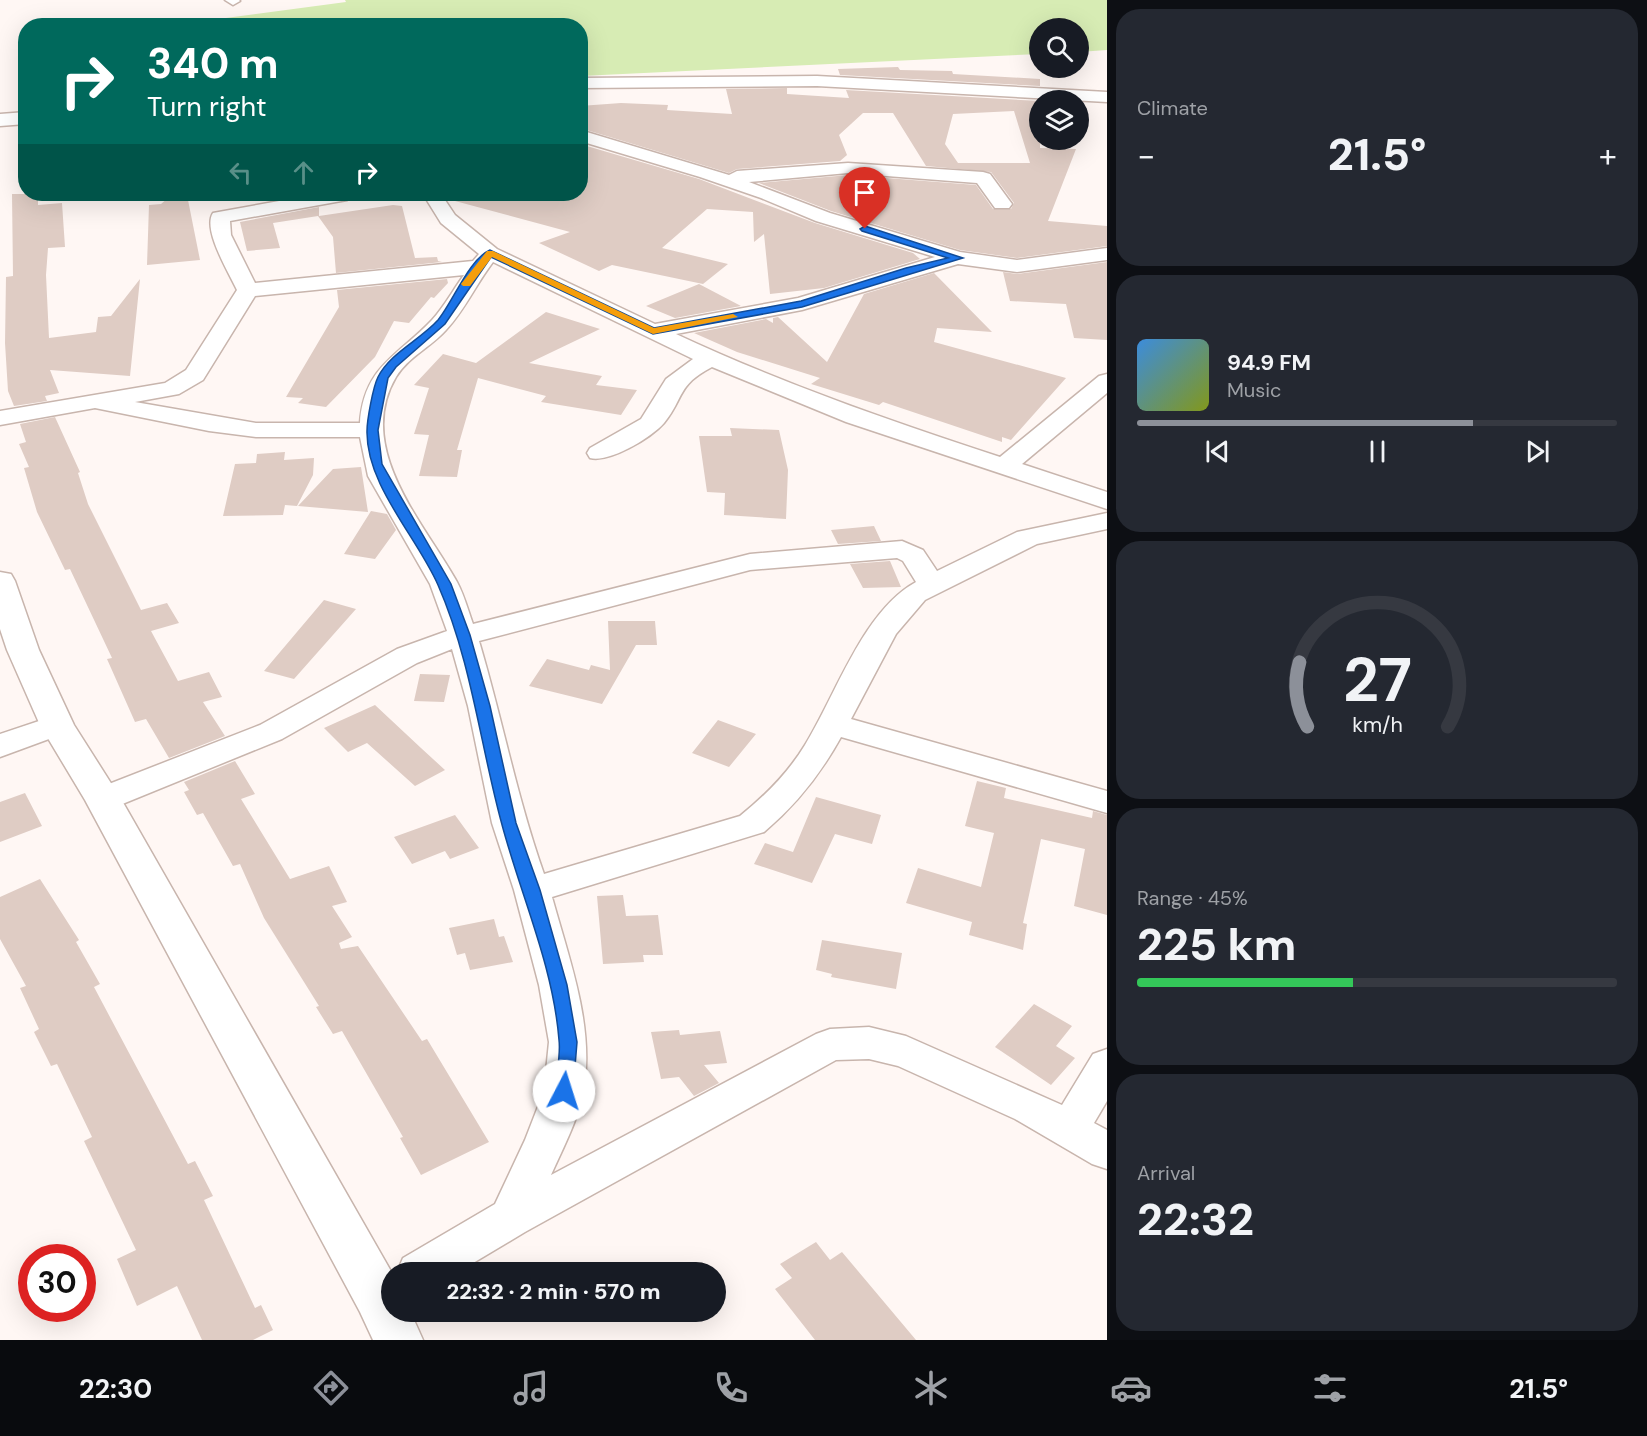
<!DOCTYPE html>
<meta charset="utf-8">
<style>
:root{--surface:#171b24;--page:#242831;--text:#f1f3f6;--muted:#9ea1a6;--line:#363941;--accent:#8c9099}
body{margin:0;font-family:"DM Sans",sans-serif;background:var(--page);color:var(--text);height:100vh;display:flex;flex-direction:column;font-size:22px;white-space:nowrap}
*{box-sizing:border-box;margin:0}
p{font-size:20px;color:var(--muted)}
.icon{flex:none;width:33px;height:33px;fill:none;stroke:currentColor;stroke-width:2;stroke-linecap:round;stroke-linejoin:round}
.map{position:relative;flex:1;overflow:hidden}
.sheet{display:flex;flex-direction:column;gap:9px;padding:9px;background:#0d0f14;width:540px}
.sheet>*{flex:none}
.banner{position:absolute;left:18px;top:18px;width:570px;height:183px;border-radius:24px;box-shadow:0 6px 24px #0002;background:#00695c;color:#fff;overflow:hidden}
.tools{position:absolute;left:1029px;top:18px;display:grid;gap:12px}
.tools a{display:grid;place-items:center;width:60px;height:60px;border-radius:50%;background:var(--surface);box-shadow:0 6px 24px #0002;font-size:30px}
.speed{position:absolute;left:18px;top:1244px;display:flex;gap:12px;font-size:30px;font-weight:700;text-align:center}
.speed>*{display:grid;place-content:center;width:78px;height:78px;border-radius:50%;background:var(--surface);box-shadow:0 6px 24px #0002;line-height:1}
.speed .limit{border:9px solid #d22;background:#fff;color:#111}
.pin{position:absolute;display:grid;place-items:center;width:51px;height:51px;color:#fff;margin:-62px -26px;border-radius:50% 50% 50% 0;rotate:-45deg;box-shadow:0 0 6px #0007}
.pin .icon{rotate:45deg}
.me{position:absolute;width:66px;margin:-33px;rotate:5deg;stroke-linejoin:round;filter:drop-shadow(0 0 4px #0008)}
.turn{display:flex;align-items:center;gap:21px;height:126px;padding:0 30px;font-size:27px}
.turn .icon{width:78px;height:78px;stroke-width:2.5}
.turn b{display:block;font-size:42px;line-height:51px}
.lanes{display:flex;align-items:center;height:57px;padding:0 30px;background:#0003;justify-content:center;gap:30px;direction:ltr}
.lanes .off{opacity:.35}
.big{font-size:45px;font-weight:800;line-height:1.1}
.sheet .tile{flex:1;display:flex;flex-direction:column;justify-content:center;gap:9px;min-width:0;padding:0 21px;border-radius:24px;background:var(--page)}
.sheet .dial{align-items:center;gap:0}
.dial svg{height:156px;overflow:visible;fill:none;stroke:var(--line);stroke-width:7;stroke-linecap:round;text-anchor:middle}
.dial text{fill:var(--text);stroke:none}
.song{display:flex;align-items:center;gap:18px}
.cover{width:72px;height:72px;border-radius:9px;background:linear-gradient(135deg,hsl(210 70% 55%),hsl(70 70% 35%))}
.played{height:6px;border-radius:3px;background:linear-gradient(90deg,var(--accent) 70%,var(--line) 70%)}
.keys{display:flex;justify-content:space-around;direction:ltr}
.heat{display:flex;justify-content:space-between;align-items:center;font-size:33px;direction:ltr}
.charge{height:9px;border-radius:4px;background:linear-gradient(90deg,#34c759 45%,var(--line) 0)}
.trip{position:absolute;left:381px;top:1262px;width:345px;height:60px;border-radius:30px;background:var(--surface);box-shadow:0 6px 24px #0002;font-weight:800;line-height:60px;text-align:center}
.menu{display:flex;height:96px;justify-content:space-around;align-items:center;background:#090b0e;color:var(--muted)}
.menu .icon{width:42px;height:42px}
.menu .current{color:var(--accent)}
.menu b{font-size:27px;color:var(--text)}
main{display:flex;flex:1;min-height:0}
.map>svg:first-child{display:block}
.green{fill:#d7ecb4}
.building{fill:#dfccc4;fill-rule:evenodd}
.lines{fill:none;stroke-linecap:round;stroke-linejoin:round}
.minor-casing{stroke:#c8b5ad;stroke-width:3}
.tertiary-casing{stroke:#c8b5ad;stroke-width:3}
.minor{fill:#fff;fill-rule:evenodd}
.tertiary{fill:#fff;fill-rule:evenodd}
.route{fill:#1a73e8;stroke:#114b97;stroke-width:1.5}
.slow{fill:#f59e0b}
</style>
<main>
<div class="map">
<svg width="1107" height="1340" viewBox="0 0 1107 1340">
<rect width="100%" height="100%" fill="#fff7f4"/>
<!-- green -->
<path class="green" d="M345,0h762v50l-28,2 -1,-24h-38l-1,26 -458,22 -1,-50 -407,-1 173,-23z"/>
<!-- building -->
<path class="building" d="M898,67l2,3 52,1 1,3 87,5v7l-200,-11 -2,-6z
M787,88v6l62,4 -3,-8 194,11v47l36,1 -28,72 59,5v20l-90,12 -57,-8 -129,-39 -72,-28 89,-8 128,10 17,24h18l3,-6 -23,-31 -65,-6 -33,-53h-30l-24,22 8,20 -7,6 -103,8 -8,4 -149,-45v-22l41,-3 47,2 -1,5 65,4 -6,-25zM1014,111l16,52h-72l-13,-19 8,-30z
M580,144l119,35 116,44 98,30 7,6 -96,29 -54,6 -6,-60 -10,8 -1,-30 -46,-3 -45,39 66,16 -25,20 -91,-19 -13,6 -60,-28 31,-11 -115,-31 1,-7h124z
M12,194h26v11l24,-2 3,44 -17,1 -2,27 3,63 47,-6 2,-15 13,-1 29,-37 -10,97 -80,-6 9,23 -14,3 2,5 -33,5 -6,-15 -3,-48 1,-66 7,-1z
M168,198l20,2 12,60 -53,5 2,-60 12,-1z
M393,205l9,1 13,52 22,-1 1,4 4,1 -106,11 -3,-36 -15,-21 -45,7 7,25 -33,3 -7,-29 79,-15v9z
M1107,262v78l-33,-2 -8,-34 -56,-3 -7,-29 14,2z
M934,273l58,59 -55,-4 -3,14 132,36 -55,62 -9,-3v5l-119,-40 -4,3 -68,-21 9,-6 -83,-26 -43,-19 72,-14 7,4v-5l5,-1 49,45 37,-68z
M447,279l1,4 -14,15 -3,-1 -22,26 -15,-2 -19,36 -49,50 -28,-4 5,-5 -17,-1 53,-90 -2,-17z
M699,284l42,22 -66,12 -29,-12z
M546,312l54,17 -71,34 73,13 -6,9 41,5 -16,25 -80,-13 5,-6 -68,-18 -21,72h5l-5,27 -38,-1 10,-41 -15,-1 15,-46 -15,-3 29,-31 33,9z
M55,417l25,55 -2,1 10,31 53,106 26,-7 12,20 -28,8 27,50 31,-9 13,25 -19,5 22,34 -56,22 -23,-39 -11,3 -28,-63 5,-1 -42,-89 -5,1 -28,-58 -13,-44 5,-1 -10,-23 7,-2 -6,-18z
M730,428l49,2 9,40 -2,49 -62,-4 1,-22 -18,-1 -8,-56h33z
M285,452l-1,8 30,-2 -1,17 -16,31 -12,-1 -2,10 -60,1 12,-52 21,-1 1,-9z
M361,467l7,45 -70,-6 35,-37z
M371,511l16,3 9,16 -21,29 -31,-5z
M874,526l7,15 -43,3 -7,-14z
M890,561l11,26 -38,1 -13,-24z
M324,600l32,9 -62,70 -30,-8z
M608,621h47l2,24h-21l-34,59 -73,-18 18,-27 42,11 2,-5 19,5z
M420,674l30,1 -6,27 -30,-1z
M375,705l46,43 24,22 -30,16 -48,-43 -19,9 -24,-24z
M718,720l38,14 -27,33 -37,-14z
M235,761l20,33 -14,5 49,80 39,-13 18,36 -15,4 20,31 -13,6 2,6 17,-3 64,95 5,-2 62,103 -68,33 -21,-37 3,-1 -61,-106 -9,3 -17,-27 3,-1 -55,-88 -24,-54 -7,2 -30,-53 -6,2 -13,-23 5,-2 -5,-8z
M977,781l29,7 -2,10 88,20 1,-7 14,4v100l-33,-9 11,-57 -44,-10 -18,84 4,1 -4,26 -54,-15 3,-13 -66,-19 12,-35 63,19 13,-54 -29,-7z
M25,793l17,33 -42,16v-40z
M816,797l65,18 -9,29 -37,-10 -23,49 -58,-19 11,-21 28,9z
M455,815l24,33 -29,11 -5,-8 -33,13 -18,-27z
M40,879l39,61 -3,2 24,42 -6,3 94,177 7,-3 18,35 -9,4 51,108 6,-3 12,25 -20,10h-51l-25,-54 -40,20 -20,-47 19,-9 -52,-109 8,-4 -35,-73 -6,2 -17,-34 5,-3 -19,-41 6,-2 -26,-47v-42z
M623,895l3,21 32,-1 5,40h-20l1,7 -41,2 -6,-68z
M494,919l5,18 5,-1 9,26 -43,8 -5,-17 -8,2 -8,-27z
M822,940l80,13 -6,36 -65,-12 1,-3 -16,-4z
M1034,1004l38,22 -16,20 19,12 -24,27 -56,-38z
M679,1030l1,5 40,-4 7,32 -23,2 15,18 -25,13 -15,-19 -18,2 -10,-47z
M816,1242l14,18 12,-8 74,88h-101l-40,-51 17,-11 -12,-14z"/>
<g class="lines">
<!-- minor casing -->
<g class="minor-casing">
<path id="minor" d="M225,0h14l1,1 -7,4z
M580,130l149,45 8,-4 111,-8 135,9 7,2 19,26 3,4 -3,4h-14l-18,-25 -129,-10 -99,9 81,31 130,39 57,8 90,-12v12l-90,12 -59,-8 -156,46 -126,24c105,49 214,87 324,123l99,-81 8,-2v19l-85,71 85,28v17l-261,-87 -134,-55c-36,19 -27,30 -48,56 -13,15 -55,40 -74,35l-3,-5 3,-5 51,-29 25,-40 27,-20 -200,-97c-17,22 -28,48 -47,68 -15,17 -38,27 -50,47 -42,71 28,146 61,205 7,13 11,28 16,42l277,-70 152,-13 21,9 14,21 80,-39 90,-19v16l-70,15 -112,56 -29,34 -45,85 256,72v22l-266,-76c-21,38 -45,68 -77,95l-212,65c17,62 42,127 32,192 -5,29 -21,59 -33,86l265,-141 14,-5 39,-2 37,9 156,69 31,-51 14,-5v52l-13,22 13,7v39l-15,-5 -77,-45 -117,-53 -29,-7 -33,1 -311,172 -67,40h-61l6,-14 92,-54 30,-64 19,-49 5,-49 -10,-57 -25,-95 -22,-67 -24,-117 -16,-57 -35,14 -135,76 -167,68 -12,3 -12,-3 -5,-8 5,-8 169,-66 137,-76 50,-18 -17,-47 -62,-108 -8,-39h-104l-47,-6 -114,-23 -95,17v-14l165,-28 21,-13 51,-80c-8,-17 -35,-61 -24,-77l105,-19h38l-9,6 -117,21 1,14 24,48 218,-22 6,-7 -38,-31 -18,-29h18l14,21 42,34 158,75 143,-26 137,-41 -119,-36 -55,-23 -61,-21 -120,-36zM464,275c-11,15 -20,32 -32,45 -34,36 -68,46 -72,103h-104l-121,-21 44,-8 24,-14 52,-84zM897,558l6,3 13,21c-53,29 -80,113 -111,163 -17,28 -39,50 -65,71l-196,58c-27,-76 -42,-156 -65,-233l271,-71z
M57,715l11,3 5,7 -5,7 -68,25v-23z"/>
</g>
<!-- tertiary casing -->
<g class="tertiary-casing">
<path id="tertiary" d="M817,76l290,16v10l-290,-16 -237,2v-10z
M26,112v12l-26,2v-12z
M0,572l11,2 4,7 24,69 35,75 47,74 271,474v38h18l13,29h-50l-13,-28 -275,-512 -45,-75 -33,-75 -7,-21z"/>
</g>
<!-- minor -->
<use href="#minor" class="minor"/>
<!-- tertiary -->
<use href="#tertiary" class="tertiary"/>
</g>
<!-- route -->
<path class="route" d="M865,226l98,32 -161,49 -149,27 -162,-77 -46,67 -49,43 -8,11 -10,52 4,34 69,120 19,51 20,71 26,117 24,67 27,95 10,57 -4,49 -3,5 -6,2 -6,-2 -3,-5c1,-17 6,-35 4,-51 -6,-76 -39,-146 -58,-219 -21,-78 -30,-161 -63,-236 -21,-48 -72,-100 -71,-154 0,-11 6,-44 11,-54 12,-24 42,-37 60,-57 15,-18 31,-61 52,-70l164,78 147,-27 105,-33 42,-10 -86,-27 -2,-2z"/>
<!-- slow -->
<path class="slow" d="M487,251h6l161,77 79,-14 5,3 -85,17 -161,-77 -22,29h-7l-2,-2z"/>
</svg>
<div class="tools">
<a><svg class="icon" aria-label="search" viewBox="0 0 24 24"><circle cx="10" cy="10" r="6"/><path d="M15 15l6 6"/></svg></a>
<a><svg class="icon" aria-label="layers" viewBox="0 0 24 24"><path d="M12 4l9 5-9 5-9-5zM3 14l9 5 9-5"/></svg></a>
</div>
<div class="speed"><div class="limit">30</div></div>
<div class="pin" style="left:865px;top:229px;background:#d93025"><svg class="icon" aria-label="arrive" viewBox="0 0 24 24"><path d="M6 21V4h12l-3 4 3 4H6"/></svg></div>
<svg class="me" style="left:564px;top:1091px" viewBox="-20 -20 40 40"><circle r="19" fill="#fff"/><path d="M0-13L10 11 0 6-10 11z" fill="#1a73e8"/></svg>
<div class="trip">22:32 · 2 min · 570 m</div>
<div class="banner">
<div class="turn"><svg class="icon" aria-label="right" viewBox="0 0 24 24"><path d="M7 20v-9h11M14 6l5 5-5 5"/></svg><div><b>340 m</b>Turn right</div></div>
<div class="lanes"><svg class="icon off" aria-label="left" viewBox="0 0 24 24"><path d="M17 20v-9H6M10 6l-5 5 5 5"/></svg><svg class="icon off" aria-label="ahead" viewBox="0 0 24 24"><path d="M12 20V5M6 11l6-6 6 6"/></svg><svg class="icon" aria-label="right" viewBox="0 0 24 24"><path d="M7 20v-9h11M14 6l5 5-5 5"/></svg></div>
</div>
</div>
<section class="sheet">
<div class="tile"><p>Climate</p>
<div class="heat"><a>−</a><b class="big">21.5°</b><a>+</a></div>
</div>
<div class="tile">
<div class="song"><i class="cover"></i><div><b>94.9 FM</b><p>Music</p></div></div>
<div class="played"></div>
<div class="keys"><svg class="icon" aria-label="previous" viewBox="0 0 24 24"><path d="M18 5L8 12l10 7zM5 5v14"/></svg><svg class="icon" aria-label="pause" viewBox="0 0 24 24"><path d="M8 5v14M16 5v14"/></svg><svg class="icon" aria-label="next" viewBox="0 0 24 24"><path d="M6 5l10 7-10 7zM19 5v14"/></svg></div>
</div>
<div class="tile dial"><svg viewBox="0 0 100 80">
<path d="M14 69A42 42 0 1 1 86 69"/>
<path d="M14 69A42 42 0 0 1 10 36" stroke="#8c9099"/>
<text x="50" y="56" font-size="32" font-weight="700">27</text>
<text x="50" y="72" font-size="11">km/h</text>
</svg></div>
<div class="tile"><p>Range · 45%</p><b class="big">225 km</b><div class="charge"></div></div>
<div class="tile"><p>Arrival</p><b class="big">22:32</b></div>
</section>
</main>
<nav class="menu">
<b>22:30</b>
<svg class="icon current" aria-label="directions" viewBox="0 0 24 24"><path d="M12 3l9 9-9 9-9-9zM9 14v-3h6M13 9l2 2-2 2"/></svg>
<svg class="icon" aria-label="music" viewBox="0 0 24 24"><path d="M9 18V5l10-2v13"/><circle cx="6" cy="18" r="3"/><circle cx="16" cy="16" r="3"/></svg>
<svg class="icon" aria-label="phone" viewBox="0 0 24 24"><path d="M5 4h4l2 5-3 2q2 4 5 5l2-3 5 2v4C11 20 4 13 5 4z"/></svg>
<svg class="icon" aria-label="climate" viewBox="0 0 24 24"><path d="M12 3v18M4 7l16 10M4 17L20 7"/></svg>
<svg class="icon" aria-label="car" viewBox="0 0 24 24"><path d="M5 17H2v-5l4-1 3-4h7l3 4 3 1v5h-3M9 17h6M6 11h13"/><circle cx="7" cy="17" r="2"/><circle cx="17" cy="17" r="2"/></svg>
<svg class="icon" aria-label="filters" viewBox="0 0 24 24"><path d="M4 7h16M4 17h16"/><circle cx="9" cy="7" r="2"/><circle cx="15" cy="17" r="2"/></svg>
<b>21.5°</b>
</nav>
